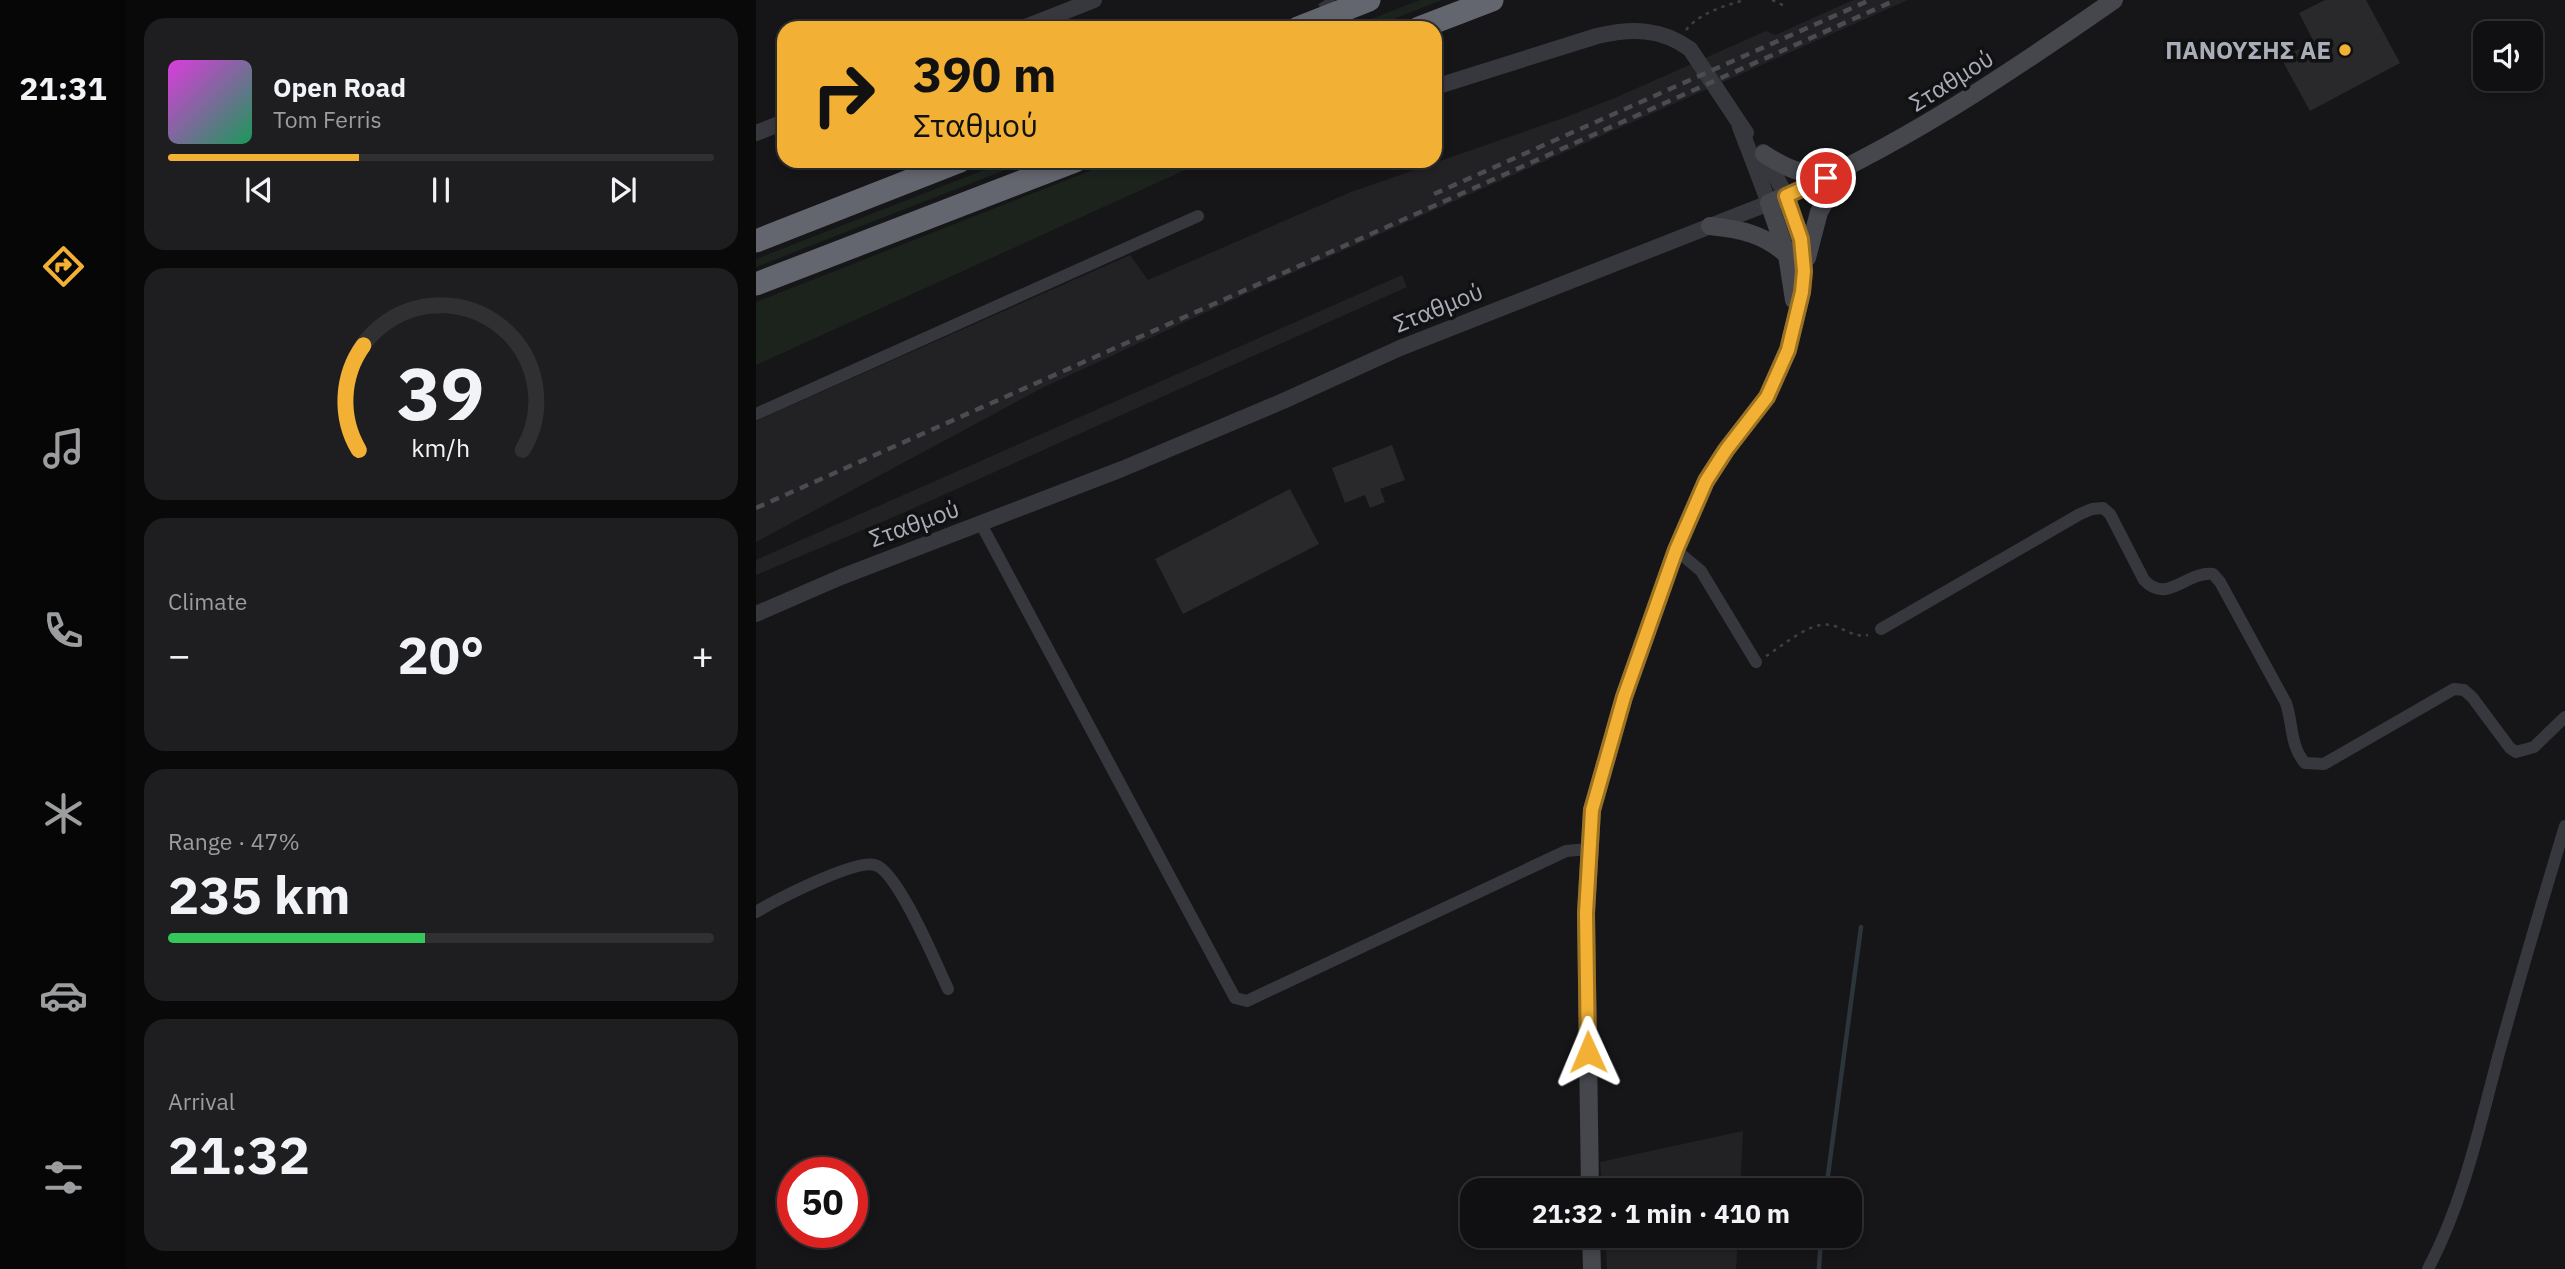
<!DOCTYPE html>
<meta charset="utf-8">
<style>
:root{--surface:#101012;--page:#1e1e20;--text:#f1f3f6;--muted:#9c9d9f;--line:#303032;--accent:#f2b134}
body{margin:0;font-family:"IBM Plex Sans",sans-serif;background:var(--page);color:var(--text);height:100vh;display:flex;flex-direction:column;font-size:26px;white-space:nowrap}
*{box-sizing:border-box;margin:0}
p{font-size:23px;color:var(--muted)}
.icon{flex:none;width:38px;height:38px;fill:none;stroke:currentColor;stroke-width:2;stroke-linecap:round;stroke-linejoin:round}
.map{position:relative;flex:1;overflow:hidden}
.details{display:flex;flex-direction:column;gap:18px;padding:18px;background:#09090a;width:630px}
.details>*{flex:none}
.top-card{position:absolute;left:21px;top:21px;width:665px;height:147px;border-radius:21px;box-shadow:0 4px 10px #0003,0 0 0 2px var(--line);background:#f2b134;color:#111;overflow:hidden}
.fabs{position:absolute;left:1717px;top:21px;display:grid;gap:14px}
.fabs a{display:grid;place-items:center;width:70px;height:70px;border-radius:14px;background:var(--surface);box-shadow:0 4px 10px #0003,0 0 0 2px var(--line);font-size:35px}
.speed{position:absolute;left:21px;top:1157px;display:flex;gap:14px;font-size:35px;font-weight:700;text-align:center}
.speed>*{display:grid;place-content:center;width:91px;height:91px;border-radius:50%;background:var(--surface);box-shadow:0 4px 10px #0003,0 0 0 2px var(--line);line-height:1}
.speed .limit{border:10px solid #d22;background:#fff;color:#111}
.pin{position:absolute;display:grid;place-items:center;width:60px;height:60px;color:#fff;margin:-30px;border:4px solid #fff;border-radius:50%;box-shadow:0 2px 7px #0007}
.me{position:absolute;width:77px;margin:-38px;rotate:359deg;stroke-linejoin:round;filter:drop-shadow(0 0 5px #0008)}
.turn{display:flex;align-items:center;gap:24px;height:147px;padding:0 21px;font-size:32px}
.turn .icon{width:91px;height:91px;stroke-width:2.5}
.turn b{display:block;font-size:49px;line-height:60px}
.big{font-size:52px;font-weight:700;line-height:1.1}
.details .card{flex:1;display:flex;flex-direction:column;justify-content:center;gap:10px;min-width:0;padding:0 24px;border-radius:21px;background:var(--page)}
.details .dial{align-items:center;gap:0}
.dial svg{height:182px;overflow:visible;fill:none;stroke:var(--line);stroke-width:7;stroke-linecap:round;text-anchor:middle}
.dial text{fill:var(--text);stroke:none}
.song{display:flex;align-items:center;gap:21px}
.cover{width:84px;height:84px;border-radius:10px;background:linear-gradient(135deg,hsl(300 70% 55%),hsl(150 70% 35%))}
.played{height:7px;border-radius:4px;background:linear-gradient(90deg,var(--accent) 35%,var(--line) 35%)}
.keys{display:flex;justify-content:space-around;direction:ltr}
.heat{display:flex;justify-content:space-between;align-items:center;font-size:38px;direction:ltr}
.charge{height:10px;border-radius:5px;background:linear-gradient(90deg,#34c759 47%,var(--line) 0)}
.trip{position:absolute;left:704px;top:1178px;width:402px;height:70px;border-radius:21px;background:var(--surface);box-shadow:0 4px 10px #0003,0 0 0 2px var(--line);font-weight:700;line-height:70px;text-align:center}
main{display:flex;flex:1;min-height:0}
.tab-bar{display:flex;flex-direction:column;width:126px;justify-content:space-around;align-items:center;background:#060607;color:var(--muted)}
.tab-bar .icon{width:49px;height:49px}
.tab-bar .active{color:var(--accent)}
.tab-bar b{font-size:32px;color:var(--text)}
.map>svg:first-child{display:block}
.built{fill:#222225}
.green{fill:#1c231d}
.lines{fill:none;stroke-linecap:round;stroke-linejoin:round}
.stream{stroke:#2c353c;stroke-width:4.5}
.building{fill:#29292c}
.tertiary-tunnel{stroke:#333438;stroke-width:16;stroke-dasharray:16 8;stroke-linecap:butt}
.path{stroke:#3d3f44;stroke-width:2.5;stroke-dasharray:3.5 5;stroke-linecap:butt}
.minor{stroke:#37383d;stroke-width:12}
.tertiary{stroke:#37383d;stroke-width:16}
.secondary{stroke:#45474d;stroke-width:18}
.motorway{stroke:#63666e;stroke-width:23}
.rail{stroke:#4a4c52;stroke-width:4.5;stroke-dasharray:9 7;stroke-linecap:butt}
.route-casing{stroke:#9d7322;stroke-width:18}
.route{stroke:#f2b134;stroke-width:12}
.poi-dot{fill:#f2b134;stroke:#111113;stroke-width:2.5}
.labels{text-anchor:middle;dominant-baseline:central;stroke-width:7;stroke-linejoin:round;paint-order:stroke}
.poi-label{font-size:24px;font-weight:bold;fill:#a8adb8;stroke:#111113;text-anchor:end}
.street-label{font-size:24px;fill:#a8adb8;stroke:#111113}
</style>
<main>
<nav class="tab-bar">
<b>21:31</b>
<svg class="icon active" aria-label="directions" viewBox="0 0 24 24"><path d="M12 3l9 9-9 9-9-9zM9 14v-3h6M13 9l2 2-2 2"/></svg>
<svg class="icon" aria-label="music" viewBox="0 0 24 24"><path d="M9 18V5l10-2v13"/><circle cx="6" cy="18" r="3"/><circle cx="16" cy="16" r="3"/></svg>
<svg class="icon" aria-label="phone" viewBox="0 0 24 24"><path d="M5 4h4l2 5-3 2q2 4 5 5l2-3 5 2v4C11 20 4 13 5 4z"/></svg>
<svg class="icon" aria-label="climate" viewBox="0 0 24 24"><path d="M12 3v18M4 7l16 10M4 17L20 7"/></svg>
<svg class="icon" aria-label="car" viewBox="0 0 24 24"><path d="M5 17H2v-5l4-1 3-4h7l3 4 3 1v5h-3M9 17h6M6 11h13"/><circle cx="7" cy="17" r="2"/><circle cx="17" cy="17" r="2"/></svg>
<svg class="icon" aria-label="filters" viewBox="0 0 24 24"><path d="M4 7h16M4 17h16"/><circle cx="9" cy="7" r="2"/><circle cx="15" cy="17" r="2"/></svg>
</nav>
<section class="details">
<div class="card">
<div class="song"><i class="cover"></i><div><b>Open Road</b><p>Tom Ferris</p></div></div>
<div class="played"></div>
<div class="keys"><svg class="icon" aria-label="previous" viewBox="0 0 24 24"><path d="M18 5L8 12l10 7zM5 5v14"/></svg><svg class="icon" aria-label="pause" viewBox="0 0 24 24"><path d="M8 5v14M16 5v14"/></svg><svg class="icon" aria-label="next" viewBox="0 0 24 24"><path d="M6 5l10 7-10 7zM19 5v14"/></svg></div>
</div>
<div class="card dial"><svg viewBox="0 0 100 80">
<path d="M14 69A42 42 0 1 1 86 69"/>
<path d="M14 69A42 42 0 0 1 16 23" stroke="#f2b134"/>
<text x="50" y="56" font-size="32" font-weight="700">39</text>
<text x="50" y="72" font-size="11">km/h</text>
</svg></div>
<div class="card"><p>Climate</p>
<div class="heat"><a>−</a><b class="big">20°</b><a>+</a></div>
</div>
<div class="card"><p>Range · 47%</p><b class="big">235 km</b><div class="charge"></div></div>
<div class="card"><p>Arrival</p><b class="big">21:32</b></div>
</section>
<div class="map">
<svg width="1809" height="1269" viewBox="0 0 1809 1269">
<rect width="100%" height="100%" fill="#161618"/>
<!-- built -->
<path class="built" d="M1097,0h55l-647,287 -219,101 -286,154v-121l374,-166 18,25 203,-88 215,-75 51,-20 149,-66 9,4z
M646,275l5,12 -504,226 -147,62v-15z
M987,1131l-3,59h-138l-2,-28z
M849,1236h133l-2,33h-129z"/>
<!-- green -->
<path class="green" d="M664,0h22l-72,28h-22z
M251,161h21l-272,106v-8z
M359,161h90l-449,204v-63z"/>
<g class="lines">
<!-- stream -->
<path class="stream" d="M1070,1190l35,-263
M1063,1269l2,-33"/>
</g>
<!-- building -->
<path class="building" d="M1569,0h41l34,63 -90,48 -29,-53 33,-16 -15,-29z
M636,445l13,35 -25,9 5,13 -15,6 -5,-13 -20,8 -13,-35z
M534,489l29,55 -136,70 -28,-55z"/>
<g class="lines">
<!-- tertiary-tunnel -->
<path class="tertiary-tunnel" d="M569,0l17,28"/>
<!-- path -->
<path class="path" d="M1016,0l15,7
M930,30c15,-18 36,-23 58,-30
M1010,656c18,-11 44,-35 65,-31 13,3 23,13 37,10"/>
<!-- minor -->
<path class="minor" d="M0,414l442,-198
M225,524l254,474 12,3 319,-150 22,-2
M920,550l25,21 55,91
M1125,629l199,-115 12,-5 11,-1 7,6 34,66c23,25 42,-9 69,-6l7,8 66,121c7,21 4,43 19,60l19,1 130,-75 10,1 8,7 38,51 6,4 18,-5 31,-30
M0,912c20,-12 99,-53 119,-47 23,6 62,101 73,124
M1672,1269c35,-66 51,-140 70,-212 21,-78 44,-155 67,-231"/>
<!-- tertiary -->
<path class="tertiary" d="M267,28l71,-28
M679,87l162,-51c34,-8 64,-8 93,13l56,84
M0,133l28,-11
M1007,152l23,44
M0,614l85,-37 281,-108 159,-67 119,-54 369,-145 -29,-76"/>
<!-- secondary -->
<path class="secondary" d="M1008,154c20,13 40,23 64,19
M954,226c30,3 54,8 77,29
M1051,258l12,-46 23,-41
M1038,300l-7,-45 -18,-52c126,-53 233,-125 345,-203
M834,1190l-4,-277 6,-103 32,-113 52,-147 30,-69 20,-31 41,-53 21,-47 14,-58 2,-21 -3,-32 -15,-43
M835,1236l1,33"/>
<!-- motorway -->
<path class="motorway" d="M542,28l71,-28
M663,28l73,-28
M0,241l204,-80
M0,284l319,-123"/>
<!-- rail -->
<path class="rail" d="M678,194l436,-194
M0,508l1140,-508"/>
</g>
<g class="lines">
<!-- route casing -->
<g class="route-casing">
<path id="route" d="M832,1052l-2,-139 6,-103 32,-113 52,-147 30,-69 20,-31 41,-53 21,-47 14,-58 2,-21 -3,-32 -15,-43 40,-18"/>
</g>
<!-- route -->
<use href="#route" class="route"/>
</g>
<!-- markers -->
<circle class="poi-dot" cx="1589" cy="50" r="7"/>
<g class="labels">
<!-- poi labels -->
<g class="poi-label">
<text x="1575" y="50">ΠΑΝΟΥΣΗΣ ΑΕ</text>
</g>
<!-- street labels -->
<g class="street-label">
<text transform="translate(1195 80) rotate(-32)">Σταθμού</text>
<text transform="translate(682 307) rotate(-22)">Σταθμού</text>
<text transform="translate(158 523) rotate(-20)">Σταθμού</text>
</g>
</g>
</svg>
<div class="fabs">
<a><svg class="icon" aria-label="sound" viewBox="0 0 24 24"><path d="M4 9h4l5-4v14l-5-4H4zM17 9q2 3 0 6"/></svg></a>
</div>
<div class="speed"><div class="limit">50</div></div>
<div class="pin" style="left:1070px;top:178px;background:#d93025"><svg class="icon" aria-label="arrive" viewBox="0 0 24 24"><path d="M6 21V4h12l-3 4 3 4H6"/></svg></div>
<svg class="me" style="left:832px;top:1052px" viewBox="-20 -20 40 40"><path d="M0-17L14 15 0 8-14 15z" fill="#f2b134" stroke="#fff" stroke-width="4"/></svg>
<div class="trip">21:32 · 1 min · 410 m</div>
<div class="top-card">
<div class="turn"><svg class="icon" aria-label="right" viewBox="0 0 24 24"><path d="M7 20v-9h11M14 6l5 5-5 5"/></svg><div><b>390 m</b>Σταθμού</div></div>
</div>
</div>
</main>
